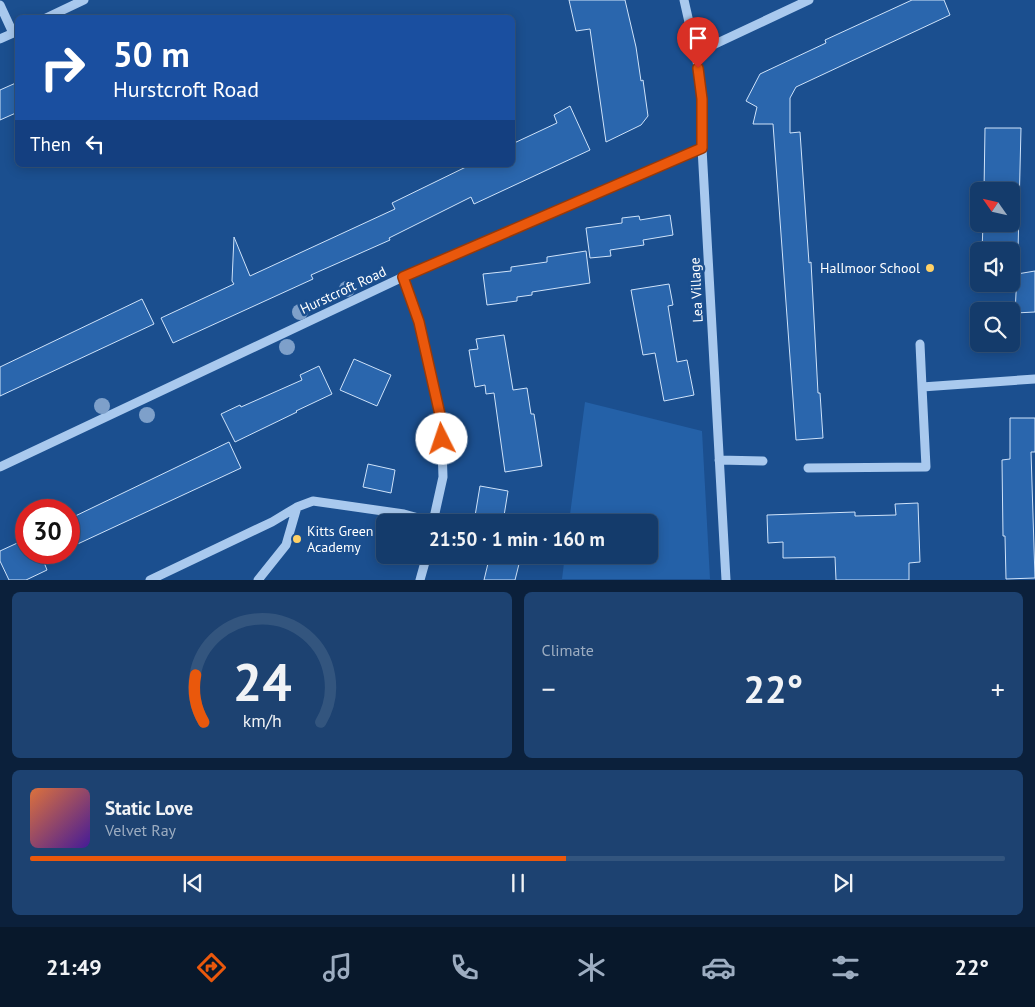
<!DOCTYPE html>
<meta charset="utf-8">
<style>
:root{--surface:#143b6b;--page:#1d4271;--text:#f1f3f6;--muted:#9dadc1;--line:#33557e;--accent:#ea580c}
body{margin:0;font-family:"PT Sans",sans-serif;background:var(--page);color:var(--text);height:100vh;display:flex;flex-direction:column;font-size:19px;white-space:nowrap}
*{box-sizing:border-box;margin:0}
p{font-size:16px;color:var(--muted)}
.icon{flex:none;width:28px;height:28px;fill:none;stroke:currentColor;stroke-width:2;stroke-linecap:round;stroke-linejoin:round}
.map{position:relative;height:580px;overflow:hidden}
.sheet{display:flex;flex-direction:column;gap:12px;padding:12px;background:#0b203b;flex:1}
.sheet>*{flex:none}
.banner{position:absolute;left:15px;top:15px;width:500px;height:152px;border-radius:8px;box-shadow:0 2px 12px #0003,0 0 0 1px var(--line);background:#1a4fa0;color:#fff;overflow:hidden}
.needle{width:32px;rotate:304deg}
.tools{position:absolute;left:970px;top:182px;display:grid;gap:10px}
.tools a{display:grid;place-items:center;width:50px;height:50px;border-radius:8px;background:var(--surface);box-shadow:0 2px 12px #0003,0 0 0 1px var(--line);font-size:25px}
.speed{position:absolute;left:15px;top:499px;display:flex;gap:10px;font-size:25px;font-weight:700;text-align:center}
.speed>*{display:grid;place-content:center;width:65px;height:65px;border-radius:50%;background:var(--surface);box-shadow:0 2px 12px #0003,0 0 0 1px var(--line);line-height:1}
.speed .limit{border:8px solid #d22;background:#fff;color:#111}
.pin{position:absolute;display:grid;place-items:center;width:42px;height:42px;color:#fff;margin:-51px -21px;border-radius:50% 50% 50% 0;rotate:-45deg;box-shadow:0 0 5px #0007}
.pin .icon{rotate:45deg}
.me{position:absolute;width:55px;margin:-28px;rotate:356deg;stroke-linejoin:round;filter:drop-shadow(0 0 4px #0008)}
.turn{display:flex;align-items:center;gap:18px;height:105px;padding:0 15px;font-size:22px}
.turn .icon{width:65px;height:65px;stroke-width:2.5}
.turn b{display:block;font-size:35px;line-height:42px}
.then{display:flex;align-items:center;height:48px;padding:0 15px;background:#0003;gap:10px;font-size:19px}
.big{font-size:38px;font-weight:700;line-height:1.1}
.sheet .tile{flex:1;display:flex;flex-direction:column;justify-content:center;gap:8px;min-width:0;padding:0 18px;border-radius:8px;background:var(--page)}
.sheet .dial{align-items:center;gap:0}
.dial svg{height:130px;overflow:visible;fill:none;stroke:var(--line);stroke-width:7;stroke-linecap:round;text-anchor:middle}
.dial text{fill:var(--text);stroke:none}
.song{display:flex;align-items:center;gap:15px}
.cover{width:60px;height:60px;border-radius:8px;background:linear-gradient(135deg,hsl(20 70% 55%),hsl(260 70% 35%))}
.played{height:5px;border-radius:2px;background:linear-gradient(90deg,var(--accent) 55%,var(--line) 55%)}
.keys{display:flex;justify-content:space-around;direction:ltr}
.heat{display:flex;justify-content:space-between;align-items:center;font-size:28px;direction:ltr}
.sheet .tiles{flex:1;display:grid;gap:12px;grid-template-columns:1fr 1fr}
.tile:last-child{grid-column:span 2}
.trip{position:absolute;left:376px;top:514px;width:282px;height:50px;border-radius:8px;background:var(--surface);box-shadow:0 2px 12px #0003,0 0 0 1px var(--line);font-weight:700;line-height:50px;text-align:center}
.dock{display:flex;height:80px;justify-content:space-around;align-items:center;background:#08182b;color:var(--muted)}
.dock .icon{width:35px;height:35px}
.dock .selected{color:var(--accent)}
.dock b{font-size:22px;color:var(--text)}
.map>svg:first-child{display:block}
.park{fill:#2461a8}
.building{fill:#2a66ad;stroke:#cfe3fa}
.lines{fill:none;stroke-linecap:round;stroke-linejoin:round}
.minor{stroke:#a9c9ee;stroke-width:9}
.tree{fill:#7ea0ca}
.route-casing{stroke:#983908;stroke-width:12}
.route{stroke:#ea580c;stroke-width:9}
.poi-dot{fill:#ffd166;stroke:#1b4f8f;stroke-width:2}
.labels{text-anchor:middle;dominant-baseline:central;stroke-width:5;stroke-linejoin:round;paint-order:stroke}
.poi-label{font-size:14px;fill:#fff;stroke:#1b4f8f;text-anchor:end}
.street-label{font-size:14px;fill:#fff;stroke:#1b4f8f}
</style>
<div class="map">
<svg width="1035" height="580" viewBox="0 0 1035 580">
<rect width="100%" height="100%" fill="#1b4f8f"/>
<!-- park -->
<path class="park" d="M585,402l117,29 8,148h-148l3,-24h85v-33h-81z"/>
<!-- building -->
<path class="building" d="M569,0h56l11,47 5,34 2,-1 5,36 -7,9 -35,17 -16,-113 -14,2z
M912,0h32l6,15 -154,72 -6,11v35l10,-1 9,131 2,-1 7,131h2l3,45 -27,2 -23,-316h-20l4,-17 -11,-6 14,-27 66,-31 -1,-3z
M18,82v30l-18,8v-30z
M570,106l20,44 -116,54 -3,-7 -82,41 1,2 -79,35 2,4 -140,64 -12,-25 73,-34 -2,-3 2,-44 16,39 145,-67 -3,-6 78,-38h42v-21l45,-21 -3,-8z
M985,128h36l-3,123h-36l1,-27h28v-33h-27z
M670,215l3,20 -30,5 1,5 -34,5 1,6 -21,2 -4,-30 36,-5v-5l17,-2 1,4z
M586,251l4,32 -58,9v3l-15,2v4l-30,4 -4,-31 28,-3v-4l36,-5v-5z
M1035,271v41l-20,1 2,-39z
M669,284l4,21 -5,1 9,56 10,-2 7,35 -30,6 -9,-48 -12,2 -12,-65z
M142,299l12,25 -154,72v-29z
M504,335l9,55 14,-2 4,26h3l8,52 -37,6 -11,-79 -8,1 -1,-9 -10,2 -6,-37 9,-1 -2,-10z
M354,359l37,16 -14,31 -37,-16z
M319,366l13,28 -36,17 1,1 -62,30 -14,-28 19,-9 1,2 61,-27 -2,-5z
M1010,418h25v34h-4l4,126 -29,1 -1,-43h-2l-1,-76 8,-1z
M229,442l12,26 -172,80v-29z
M368,464l27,6 -4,23 -28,-6z
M480,486l28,5 -5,31h-29z
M918,503l2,59 -11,1v17h-73l-1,-23 -52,1v-16l-15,1 -1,-28 88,-3v4l41,-1 -1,-11z
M26,539v13h14l7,18 -21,10h-17l-9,-19v-10z
M490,555h9l21,5 -5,20h-31z"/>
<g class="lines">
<!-- minor -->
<path class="minor" d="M684,0l12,53 6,46v49l24,432
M0,5l13,28
M46,18l38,-18
M0,39l18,-8
M696,53l113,-53
M403,277l16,44 22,98 2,58 -10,45
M920,344l2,43 113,-8
M719,460l44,1
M0,467l403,-190 299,-129
M808,468l118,-1 -4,-80
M150,580l122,-58 25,-15 16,-6 91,13 29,8
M258,580l28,-35 11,-38
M420,580l7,-25"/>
</g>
<!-- trees -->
<g class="tree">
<circle cx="347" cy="289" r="8"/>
<circle cx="300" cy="312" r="8"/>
<circle cx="287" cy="347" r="8"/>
<circle cx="102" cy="406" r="8"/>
<circle cx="147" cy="415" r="8"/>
</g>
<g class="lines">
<!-- route casing -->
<g class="route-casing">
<path id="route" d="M442,439l-1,-20 -22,-97 -16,-45 299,-129v-49l-4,-31"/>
</g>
<!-- route -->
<use href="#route" class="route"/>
</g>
<!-- markers -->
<g class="poi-dot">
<circle cx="930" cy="268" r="5"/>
<circle cx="297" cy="539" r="5"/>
</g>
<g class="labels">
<!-- poi labels -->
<g class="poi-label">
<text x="920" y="268">Hallmoor School</text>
<text x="307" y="531" text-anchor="start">Kitts Green<tspan x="307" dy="16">Academy</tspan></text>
</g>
<!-- street labels -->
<g class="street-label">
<text transform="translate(343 290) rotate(-25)">Hurstcroft Road</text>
<text transform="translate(696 290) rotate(-93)">Lea Village</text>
</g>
</g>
</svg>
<div class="tools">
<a><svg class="needle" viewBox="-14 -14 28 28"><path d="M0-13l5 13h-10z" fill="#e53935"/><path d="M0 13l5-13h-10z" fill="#9dadc1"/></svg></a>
<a><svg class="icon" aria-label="sound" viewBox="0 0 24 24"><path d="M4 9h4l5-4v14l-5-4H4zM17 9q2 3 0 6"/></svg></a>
<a><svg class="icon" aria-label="search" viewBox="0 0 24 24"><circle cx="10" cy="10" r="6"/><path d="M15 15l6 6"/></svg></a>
</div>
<div class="speed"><div class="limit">30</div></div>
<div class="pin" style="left:698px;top:68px;background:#d93025"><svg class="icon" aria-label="arrive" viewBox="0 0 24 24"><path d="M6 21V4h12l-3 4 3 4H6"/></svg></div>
<svg class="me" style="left:442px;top:439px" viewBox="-20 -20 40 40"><circle r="19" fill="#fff"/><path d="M0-13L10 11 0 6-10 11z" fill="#ea580c"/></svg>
<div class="trip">21:50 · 1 min · 160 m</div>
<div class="banner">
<div class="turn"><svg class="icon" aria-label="right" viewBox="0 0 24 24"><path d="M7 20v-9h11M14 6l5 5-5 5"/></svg><div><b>50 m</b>Hurstcroft Road</div></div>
<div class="then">Then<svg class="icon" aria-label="left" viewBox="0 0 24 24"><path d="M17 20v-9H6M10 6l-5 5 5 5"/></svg></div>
</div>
</div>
<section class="sheet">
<div class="tiles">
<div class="tile dial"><svg viewBox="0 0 100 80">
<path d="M14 69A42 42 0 1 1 86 69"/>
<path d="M14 69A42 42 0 0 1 9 40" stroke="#ea580c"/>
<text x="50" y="56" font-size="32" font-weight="700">24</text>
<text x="50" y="72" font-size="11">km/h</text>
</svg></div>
<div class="tile"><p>Climate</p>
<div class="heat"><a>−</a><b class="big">22°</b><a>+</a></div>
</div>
<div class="tile">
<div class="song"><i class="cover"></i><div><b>Static Love</b><p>Velvet Ray</p></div></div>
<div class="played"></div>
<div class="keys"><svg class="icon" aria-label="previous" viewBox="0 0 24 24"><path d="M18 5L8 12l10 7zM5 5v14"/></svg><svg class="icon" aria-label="pause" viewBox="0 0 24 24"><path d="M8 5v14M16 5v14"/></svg><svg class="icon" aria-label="next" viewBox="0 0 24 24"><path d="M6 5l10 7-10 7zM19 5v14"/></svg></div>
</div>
</div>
</section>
<nav class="dock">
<b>21:49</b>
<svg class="icon selected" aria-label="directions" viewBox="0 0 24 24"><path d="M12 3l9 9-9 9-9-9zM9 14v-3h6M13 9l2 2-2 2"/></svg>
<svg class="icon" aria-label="music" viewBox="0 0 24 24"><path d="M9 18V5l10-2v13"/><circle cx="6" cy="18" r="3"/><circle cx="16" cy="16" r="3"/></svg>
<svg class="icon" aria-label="phone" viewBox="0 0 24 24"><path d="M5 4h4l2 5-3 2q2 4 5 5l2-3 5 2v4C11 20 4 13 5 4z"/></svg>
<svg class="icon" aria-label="climate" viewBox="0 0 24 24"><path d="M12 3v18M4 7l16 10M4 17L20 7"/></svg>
<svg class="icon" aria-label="car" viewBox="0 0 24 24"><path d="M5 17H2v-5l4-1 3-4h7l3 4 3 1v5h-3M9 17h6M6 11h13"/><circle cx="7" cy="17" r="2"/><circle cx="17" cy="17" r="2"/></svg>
<svg class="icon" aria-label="filters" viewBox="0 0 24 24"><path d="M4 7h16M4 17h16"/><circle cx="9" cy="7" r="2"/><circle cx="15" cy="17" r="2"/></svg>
<b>22°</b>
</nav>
